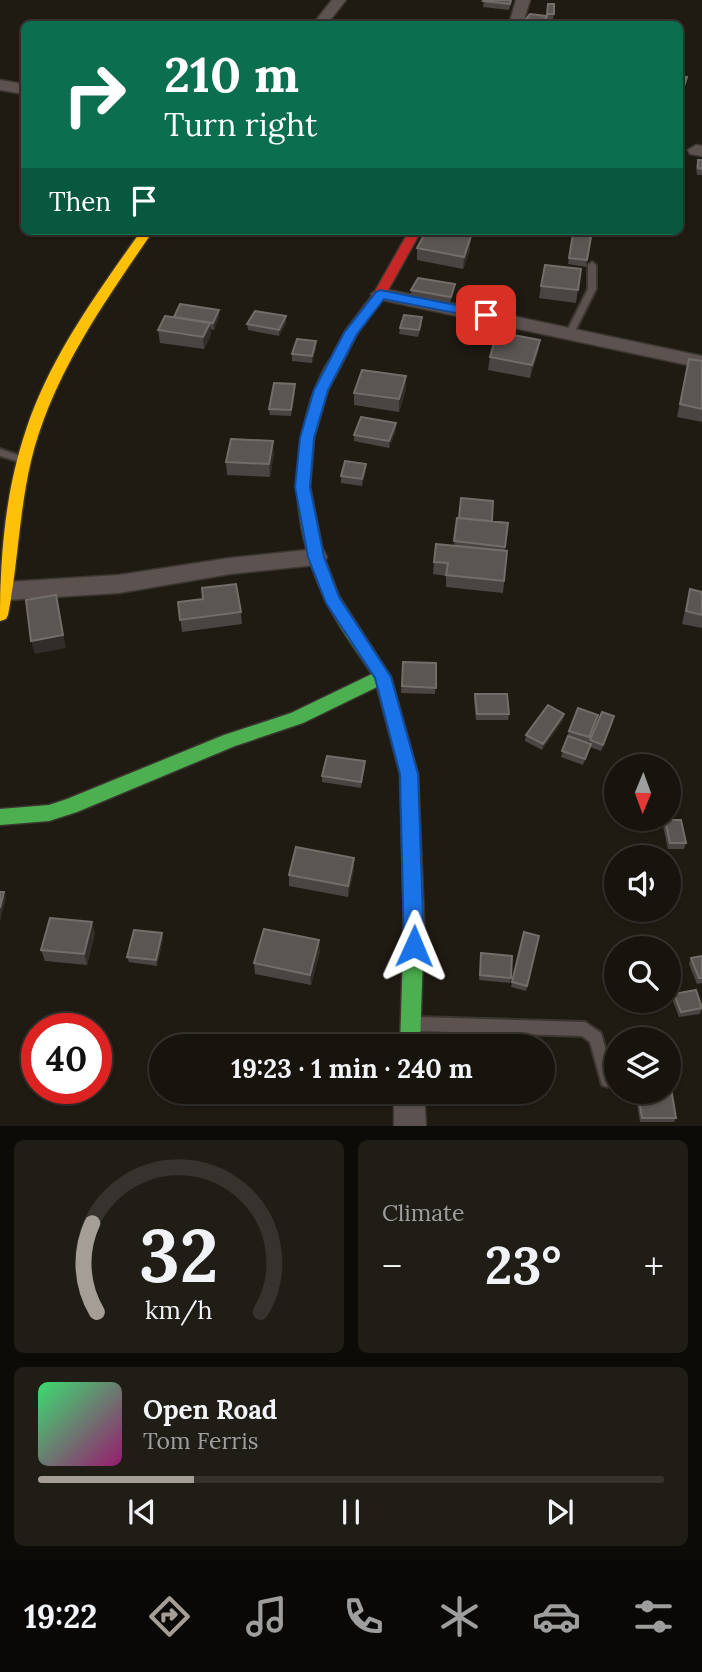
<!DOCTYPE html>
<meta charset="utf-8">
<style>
:root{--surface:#17140e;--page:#201d17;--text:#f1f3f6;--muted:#9e9e9e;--line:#36332e;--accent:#a49e96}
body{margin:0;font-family:Lora,serif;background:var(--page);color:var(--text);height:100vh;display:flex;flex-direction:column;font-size:26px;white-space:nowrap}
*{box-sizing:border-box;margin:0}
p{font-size:23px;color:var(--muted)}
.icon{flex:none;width:38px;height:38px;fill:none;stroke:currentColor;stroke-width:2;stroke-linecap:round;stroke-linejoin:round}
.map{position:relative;height:1126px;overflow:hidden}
.details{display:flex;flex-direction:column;gap:14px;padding:14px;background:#0d0b08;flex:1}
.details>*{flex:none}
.hud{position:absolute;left:21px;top:21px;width:662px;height:214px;border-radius:10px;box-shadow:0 2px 5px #0004,0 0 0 2px var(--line);background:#0b6e4f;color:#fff;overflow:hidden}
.needle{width:46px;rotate:181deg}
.controls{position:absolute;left:604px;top:754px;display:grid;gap:14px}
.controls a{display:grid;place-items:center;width:77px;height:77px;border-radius:50%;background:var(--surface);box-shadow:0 2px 5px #0004,0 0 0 2px var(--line);font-size:35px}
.speed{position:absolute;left:21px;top:1013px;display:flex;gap:14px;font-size:35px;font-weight:700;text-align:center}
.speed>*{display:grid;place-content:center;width:91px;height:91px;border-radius:50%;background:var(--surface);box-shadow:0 2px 5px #0004,0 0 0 2px var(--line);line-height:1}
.speed .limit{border:10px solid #d22;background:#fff;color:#111}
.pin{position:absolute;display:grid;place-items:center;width:60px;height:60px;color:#fff;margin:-30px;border-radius:14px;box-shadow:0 4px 10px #0006}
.me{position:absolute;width:77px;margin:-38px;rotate:1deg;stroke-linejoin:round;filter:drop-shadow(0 0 5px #0008)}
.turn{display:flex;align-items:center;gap:24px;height:147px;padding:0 28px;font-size:32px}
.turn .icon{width:91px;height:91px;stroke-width:2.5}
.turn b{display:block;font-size:49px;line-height:60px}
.then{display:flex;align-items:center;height:66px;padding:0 28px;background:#0003;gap:14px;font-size:26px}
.big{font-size:52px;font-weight:700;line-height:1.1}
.details .widget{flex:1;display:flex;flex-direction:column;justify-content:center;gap:10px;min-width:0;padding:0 24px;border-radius:10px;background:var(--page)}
.details .dial{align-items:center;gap:0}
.dial svg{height:182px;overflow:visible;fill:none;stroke:var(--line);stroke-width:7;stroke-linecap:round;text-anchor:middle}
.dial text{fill:var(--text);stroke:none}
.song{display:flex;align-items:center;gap:21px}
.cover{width:84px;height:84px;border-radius:10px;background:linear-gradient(135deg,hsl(140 70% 55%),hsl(320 70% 35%))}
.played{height:7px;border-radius:4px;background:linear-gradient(90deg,var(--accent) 25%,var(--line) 25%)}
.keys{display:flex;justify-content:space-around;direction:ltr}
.heat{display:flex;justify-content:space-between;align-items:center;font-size:38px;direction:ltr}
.details .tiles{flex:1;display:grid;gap:14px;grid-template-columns:1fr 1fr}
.widget:last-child{grid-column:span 2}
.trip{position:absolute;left:149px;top:1034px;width:406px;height:70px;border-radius:35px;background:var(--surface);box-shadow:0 2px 5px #0004,0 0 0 2px var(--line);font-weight:700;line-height:70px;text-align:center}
.tabs{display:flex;height:112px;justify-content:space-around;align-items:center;background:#090806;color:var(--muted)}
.tabs .icon{width:49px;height:49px}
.tabs .on{color:var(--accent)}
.tabs b{font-size:32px;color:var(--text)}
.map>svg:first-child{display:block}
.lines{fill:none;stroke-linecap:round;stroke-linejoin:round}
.lane-casing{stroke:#3b3630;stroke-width:4}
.street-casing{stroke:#3b3630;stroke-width:3}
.fast-casing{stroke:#3b3630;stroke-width:3}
.slow-casing{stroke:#3b3630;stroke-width:3}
.jam-casing{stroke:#3b3630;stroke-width:3}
.lane{fill:#5c524f;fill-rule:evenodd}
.street{fill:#5c524f;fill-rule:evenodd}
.fast{fill:#4caf50;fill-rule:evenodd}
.slow{fill:#ffc107;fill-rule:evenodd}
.jam{fill:#c62828;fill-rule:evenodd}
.wall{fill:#4a4542}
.shaded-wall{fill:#322d28}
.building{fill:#5b5652;stroke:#726d68;stroke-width:2}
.route{fill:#1a73e8;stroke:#114b97;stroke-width:2}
</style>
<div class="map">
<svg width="702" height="1126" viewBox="0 0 702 1126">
<rect width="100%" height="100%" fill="#1f1b13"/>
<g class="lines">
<!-- lane casing -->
<g class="lane-casing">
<path id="lane" d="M592,262l4,3v24l-22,44 -4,3 -3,-1 -1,-2 22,-44v-24z
M0,449l27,9 2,2 -5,3 -24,-7z
M418,1017l167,5 16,11 13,47 -2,5 -5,2 -5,-2 -12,-43 -8,-6 -164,-5 -5,-2 -2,-5 2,-5z"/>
</g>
<!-- street casing -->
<g class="street-casing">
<path id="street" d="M332,0h14l-19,24h-14z
M516,0h14l-7,24h-14z
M0,80l24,4v10l-24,-4z
M696,145l6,1v10l-12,-2 -2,-4z
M380,288l322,68v12l-329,-70 -2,-4z
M316,549l8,2 3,6 -3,6 -8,2 -86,9 -111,19 -112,7 -7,-2v-14l7,-2 112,-7 111,-17z
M394,1092h30l2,34h-32z"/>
</g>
<!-- fast casing -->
<g class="fast-casing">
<path id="fast" d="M340,350l7,4 -19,36 -14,48 -4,49 14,70 15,39 52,81 27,97 6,147 -4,125h-20l4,-125 -4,-147 -23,-87 -74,36 -68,23 -158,66 -28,9 -49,4v-16l49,-4 18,-6 157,-64 67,-22 81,-39c-16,-24 -36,-50 -48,-77 -31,-68 -34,-127 -13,-198 4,-11 18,-46 29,-49z"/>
</g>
<!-- slow casing -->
<g class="slow-casing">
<path id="slow" d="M141,231h12c-49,72 -101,144 -122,230 -12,51 -13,103 -23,154l-2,4 -6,2c0,-64 5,-129 26,-191 24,-73 71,-137 115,-199z"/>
</g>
<!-- jam casing -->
<g class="jam-casing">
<path id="jam" d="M409,231h12l-35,63 -29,40 -12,23h-10l-2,-3 13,-24 28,-37z"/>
</g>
<!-- lane -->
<use href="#lane" class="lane"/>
<!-- street -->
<use href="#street" class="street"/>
<!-- fast -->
<use href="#fast" class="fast"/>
<!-- slow -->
<use href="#slow" class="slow"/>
<!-- jam -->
<use href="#jam" class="jam"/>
</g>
<!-- wall -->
<path class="wall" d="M484,0h28l-3,10 -26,-3z
M548,4l6,10 -1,5h-6v-1l-2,6h-19v-5l21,-3z
M679,76l7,7 -3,9h-2l-2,12z
M698,160h4v15h-5l-1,-9z
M573,234l18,3 -5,30 -18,-3z
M417,248l53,1 -7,20 -46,-9z
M581,269l-5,34 -37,-5 2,-12z
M411,290h43l-4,13 -39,-7z
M219,316l-5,14 -4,-1 1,6 -7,14 -44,-6 -2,-13 16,-13z
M286,323l-7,13 -31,-6 -1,-6z
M422,324l-4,13 -19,-3 1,-6z
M540,340l-2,12 -8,26 -42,-8 2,-13z
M316,341v6l-4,16 -20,-2v-7z
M689,359l13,2v61l-25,-5z
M406,389l-7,23 -45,-7v-12z
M295,390l-4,26 -21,-1 -1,-6z
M396,430l-7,18 -35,-7v-6z
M274,453l-4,24 -43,-2 -1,-13z
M366,464v6l-4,16 -21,-3v-7z
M457,518l51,5 -3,28h2l-4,42 -57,-6v-11l-13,-2 1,-12 20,-16z
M690,589l12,3v36l-20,-4z
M178,602l63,10 1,12 -60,8z
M403,662l33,1 -1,31 -34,-1z
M475,694l34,20 -1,6h-32l-2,-20z
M564,714l-1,6 -21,30 -17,-9 1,-6z
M598,715l-10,28 1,1 1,-4 23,-18 -12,29 -11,-4 -7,18 -22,-8 8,-26z
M365,767l-4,21 -39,-6v-6z
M665,820l21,23 -2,6h-16l-5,-23z
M354,858v11l-6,28 -59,-11v-11z
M524,932l15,4 -13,55 -15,-4z
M95,933l-8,32 -42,-4 -4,-11z
M162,933l1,6 -6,27 -28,-4 -2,-5z
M320,951l-9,34 -56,-11 -1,-11z
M481,953l30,25 -1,5 -31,-3z
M702,956v27l-5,1 -8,-20 2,-6z
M674,994l28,13 -2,7 -21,3 -7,-18z
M635,1092h33l8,26 -2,4h-34z"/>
<!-- shaded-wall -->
<path class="shaded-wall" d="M471,236l-1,13 -7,20 1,-12z
M219,310v6l-5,14 -1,-7z
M286,316v7l-7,13v-6z
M210,323l1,12 -7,14 -1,-12z
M540,340l-2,12 -8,26 2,-13z
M316,341v6l-4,16v-7z
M406,376v13l-7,23v-13z
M295,384v6l-4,26v-6z
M396,423v7l-7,18v-7z
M273,441l1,12 -4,24 -1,-13z
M366,464v6l-4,16v-7z
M56,595l10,53 -31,6 -4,-13z
M564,714l-1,6 -21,30 1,-6z
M354,858v11l-6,28v-11z
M4,892l2,6 -6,24v-14z
M92,922l3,11 -8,32 -3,-11z
M162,933l1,6 -6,27 -1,-6z
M319,940l1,11 -9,34 -1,-10z"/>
<!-- building -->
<path class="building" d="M484,0h27l-1,4 -27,-3z
M548,4h6v10h-7z
M530,14l17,2 -3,6 -18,-3z
M679,76l8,1 -3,9 -5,-1z
M698,160h4v9l-4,-1z
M426,231h16l29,5 -7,21 -47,-9z
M573,234l18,3 -4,23 -18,-2z
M545,265l36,4 -3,21 -37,-4z
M418,278l37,6 -4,13 -40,-7z
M180,304l39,6 -6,13 -39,-6z
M255,311l31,5 -7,14 -32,-6z
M404,315l18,2 -3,13 -19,-2z
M165,316l45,7 -7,14 -45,-7z
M497,332l43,8 -8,25 -42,-8z
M297,339l19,2 -4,15 -20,-2z
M689,359l13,2v48l-22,-5z
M362,370l44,6 -7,23 -45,-6z
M274,383l21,1 -4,26 -22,-1z
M361,417l35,6 -7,18 -35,-6z
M231,439l42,2 -4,23 -43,-2z
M345,461l21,3 -4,15 -21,-3z
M461,498l32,3 -1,20 -33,-3z
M457,518l51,5 -3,24 -51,-6z
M436,544l71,7 -3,30 -58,-6 2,-12 -14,-1z
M236,584l5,28 -61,8 -2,-18 25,-3 -1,-11z
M690,589l12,3v23l-16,-4z
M56,595l7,40 -32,6 -5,-41z
M403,662l33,1v25l-34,-2z
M475,694h32l2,20h-32z
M548,705l16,9 -21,30 -17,-9z
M578,708l20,7 -9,22 -20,-6z
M602,712l12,4 -11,29 -13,-5z
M568,736l23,8 -6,15 -23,-8z
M327,756l38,5 -4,21 -39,-6z
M665,820h16l5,23h-16z
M296,847l58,11 -6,28 -59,-11z
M0,892h4l-4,16z
M50,918l42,4 -8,32 -43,-4z
M264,929l55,11 -9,35 -56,-12z
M134,930l28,3 -6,27 -29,-3z
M524,932l15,4 -12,50 -15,-4z
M481,953l31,3 -1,22 -31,-3z
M702,956v22h-3l-8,-20z
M696,990l6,18 -21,4 -7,-18z
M668,1082h2l6,36h-34l-4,-26h30z"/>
<!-- route -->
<path class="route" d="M380,290l106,21 7,4 -7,4 -102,-20 -27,35 -29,56 -14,48 -4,49 14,70 15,40 52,80 27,97 6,172 -3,7 -7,3 -8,-3 -2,-7 -4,-172 -25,-96 -49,-75 -18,-46 -13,-70 5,-49 14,-48 30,-57 32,-41z"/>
</svg>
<div class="controls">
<a><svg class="needle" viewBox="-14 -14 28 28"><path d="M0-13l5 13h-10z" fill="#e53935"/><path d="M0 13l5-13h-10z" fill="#9e9e9e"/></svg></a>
<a><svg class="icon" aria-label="sound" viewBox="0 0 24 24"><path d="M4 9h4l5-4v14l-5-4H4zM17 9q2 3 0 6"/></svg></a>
<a><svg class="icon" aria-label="search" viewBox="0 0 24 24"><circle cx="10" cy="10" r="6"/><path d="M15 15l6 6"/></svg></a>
<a><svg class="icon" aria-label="layers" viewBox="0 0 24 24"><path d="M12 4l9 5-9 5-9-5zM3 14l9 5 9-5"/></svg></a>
</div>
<div class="speed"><div class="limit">40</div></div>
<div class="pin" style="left:486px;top:315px;background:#d93025"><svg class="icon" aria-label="arrive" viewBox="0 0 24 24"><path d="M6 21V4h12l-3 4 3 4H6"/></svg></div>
<svg class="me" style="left:414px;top:946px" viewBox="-20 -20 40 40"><path d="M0-17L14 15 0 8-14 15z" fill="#1a73e8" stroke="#fff" stroke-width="4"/></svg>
<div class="trip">19:23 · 1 min · 240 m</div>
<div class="hud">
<div class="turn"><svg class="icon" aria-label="right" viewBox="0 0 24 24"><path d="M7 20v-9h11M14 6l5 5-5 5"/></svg><div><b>210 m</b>Turn right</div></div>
<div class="then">Then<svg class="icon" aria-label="arrive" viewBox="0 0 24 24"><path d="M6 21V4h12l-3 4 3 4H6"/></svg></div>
</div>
</div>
<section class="details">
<div class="tiles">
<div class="widget dial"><svg viewBox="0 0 100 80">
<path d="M14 69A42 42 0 1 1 86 69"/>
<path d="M14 69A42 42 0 0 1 12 30" stroke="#a49e96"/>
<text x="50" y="56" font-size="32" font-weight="700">32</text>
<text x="50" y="72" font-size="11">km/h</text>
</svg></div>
<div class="widget"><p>Climate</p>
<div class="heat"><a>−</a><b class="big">23°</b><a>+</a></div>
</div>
<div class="widget">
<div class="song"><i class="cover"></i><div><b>Open Road</b><p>Tom Ferris</p></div></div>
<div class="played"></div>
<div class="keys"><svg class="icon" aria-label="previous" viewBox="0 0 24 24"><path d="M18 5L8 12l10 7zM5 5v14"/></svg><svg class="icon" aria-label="pause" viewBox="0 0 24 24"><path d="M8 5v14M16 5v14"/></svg><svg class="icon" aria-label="next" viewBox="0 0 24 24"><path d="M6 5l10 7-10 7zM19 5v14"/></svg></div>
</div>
</div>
</section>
<nav class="tabs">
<b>19:22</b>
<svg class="icon on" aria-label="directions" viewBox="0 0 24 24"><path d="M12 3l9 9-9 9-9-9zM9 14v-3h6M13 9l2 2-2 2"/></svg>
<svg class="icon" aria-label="music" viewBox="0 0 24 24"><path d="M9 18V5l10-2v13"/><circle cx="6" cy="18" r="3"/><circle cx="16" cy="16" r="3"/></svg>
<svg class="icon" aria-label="phone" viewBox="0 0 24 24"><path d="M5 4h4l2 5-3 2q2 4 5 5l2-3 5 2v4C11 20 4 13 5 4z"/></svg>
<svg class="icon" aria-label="climate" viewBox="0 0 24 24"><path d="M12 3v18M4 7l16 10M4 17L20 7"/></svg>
<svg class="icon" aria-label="car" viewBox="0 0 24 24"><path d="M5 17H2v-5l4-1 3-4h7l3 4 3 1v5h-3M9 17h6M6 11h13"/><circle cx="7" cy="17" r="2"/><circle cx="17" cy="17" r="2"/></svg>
<svg class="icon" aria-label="filters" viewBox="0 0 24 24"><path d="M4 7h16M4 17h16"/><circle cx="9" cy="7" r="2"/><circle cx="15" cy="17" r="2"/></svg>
</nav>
